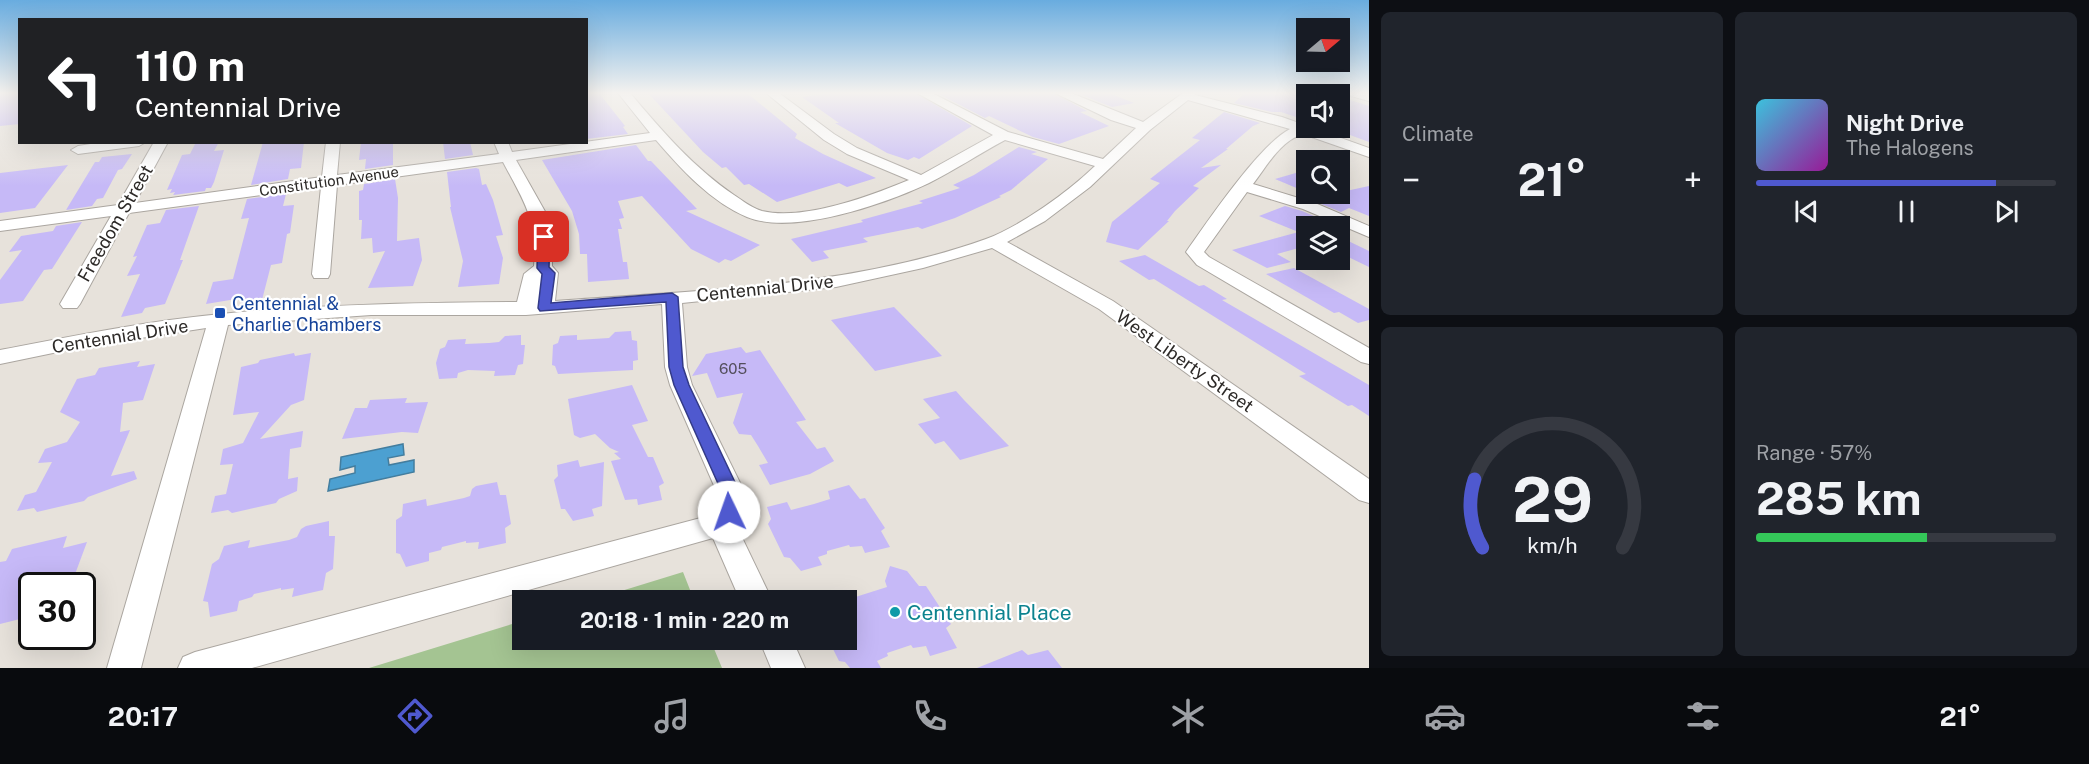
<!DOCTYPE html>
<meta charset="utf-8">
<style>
:root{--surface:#171b24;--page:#20242c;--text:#f1f3f6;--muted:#9ea1a6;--line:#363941;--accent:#4f59cf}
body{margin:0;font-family:"Public Sans",sans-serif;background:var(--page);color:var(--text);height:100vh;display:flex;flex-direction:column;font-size:22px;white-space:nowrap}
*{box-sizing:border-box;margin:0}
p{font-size:20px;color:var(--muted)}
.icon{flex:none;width:33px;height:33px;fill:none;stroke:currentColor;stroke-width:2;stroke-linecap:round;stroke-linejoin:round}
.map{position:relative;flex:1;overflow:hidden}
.side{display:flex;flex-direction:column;gap:12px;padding:12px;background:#0d0f14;width:720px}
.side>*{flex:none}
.top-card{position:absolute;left:18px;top:18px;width:570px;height:126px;border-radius:0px;box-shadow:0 6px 24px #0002;background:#202124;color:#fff;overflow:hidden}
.needle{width:39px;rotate:71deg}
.fabs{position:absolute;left:1296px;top:18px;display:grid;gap:12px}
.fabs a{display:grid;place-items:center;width:54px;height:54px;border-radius:0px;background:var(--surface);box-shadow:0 6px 24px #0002;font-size:30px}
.speed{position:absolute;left:18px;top:572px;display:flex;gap:12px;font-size:30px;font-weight:700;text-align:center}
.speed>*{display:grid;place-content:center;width:78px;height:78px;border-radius:50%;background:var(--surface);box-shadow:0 6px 24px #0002;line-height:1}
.speed .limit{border:3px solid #111;border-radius:9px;background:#fff;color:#111}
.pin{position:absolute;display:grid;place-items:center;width:51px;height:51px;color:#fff;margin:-26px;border-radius:12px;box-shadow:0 3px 9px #0006}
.me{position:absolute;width:66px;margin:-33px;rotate:357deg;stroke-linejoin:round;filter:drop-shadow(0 0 4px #0008)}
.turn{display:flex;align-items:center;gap:21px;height:126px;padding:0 18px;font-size:27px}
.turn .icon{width:78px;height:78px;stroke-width:2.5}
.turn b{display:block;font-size:42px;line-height:51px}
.big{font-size:45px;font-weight:700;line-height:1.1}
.side .card{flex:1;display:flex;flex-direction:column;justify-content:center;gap:9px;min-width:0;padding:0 21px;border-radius:9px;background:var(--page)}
.side .dial{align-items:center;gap:0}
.dial svg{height:156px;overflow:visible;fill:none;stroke:var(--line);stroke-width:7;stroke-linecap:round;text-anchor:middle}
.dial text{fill:var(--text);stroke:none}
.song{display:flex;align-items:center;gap:18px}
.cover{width:72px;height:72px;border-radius:9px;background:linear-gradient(135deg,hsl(190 70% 55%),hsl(300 70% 35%))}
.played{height:6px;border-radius:3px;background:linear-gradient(90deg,var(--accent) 80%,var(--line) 80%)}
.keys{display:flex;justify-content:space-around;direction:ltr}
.heat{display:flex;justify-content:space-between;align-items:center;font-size:33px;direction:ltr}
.charge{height:9px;border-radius:4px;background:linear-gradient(90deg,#34c759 57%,var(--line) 0)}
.side .tiles{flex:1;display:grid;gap:12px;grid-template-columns:repeat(2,1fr)}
.trip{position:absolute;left:512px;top:590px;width:345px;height:60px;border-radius:0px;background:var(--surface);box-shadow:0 6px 24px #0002;font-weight:700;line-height:60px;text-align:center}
.menu{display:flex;height:96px;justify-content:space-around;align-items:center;background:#090b0e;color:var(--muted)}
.menu .icon{width:42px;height:42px}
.menu .current{color:var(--accent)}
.menu b{font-size:27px;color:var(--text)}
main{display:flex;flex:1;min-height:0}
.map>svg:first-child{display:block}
.green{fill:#a4c492}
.water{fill:#4ca0d1;stroke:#437d9e;stroke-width:1.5}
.building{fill:#c6b9f7}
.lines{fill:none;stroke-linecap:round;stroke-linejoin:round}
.street-casing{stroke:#aba6a0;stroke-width:2}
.street{fill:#fff;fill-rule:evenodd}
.route{fill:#4f59cf;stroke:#333a87;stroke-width:1.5}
.transit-dot{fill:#1a4fb4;stroke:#fff;stroke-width:2}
.culture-dot{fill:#0f9aa8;stroke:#fff;stroke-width:2}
.labels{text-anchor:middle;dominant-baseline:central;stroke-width:4.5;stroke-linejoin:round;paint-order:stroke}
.far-street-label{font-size:15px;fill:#2d2a28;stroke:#fff}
.number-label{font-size:15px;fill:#534e5c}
.street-label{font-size:18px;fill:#2d2a28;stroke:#fff}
.transit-label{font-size:18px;fill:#164399;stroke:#fff;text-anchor:start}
.near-culture-label{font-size:21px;fill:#0d838f;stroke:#fff;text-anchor:start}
</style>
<main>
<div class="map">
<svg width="1369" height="668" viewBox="0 0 1369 668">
<rect width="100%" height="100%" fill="#e7e2db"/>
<!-- green -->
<path class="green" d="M683,572l11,28h-102z
M522,621v18h188l12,29h-353z"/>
<!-- water -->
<path class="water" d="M403,444l1,11 -16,3 1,7 25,-5v12l-86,19 2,-12 25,-6v-7l-15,4 1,-13z"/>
<!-- building -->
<path class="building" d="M0,93h20v31l-20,2z
M586,93h13l26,33 -2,1 5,7 -42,5z
M648,93h99l50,41 -2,4 28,16 53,24 -29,9 -8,-4 -62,19 -28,-18 -5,1 -18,-18 -4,1 -19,-16z
M831,93h84l57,33 -53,33 -5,-2 -6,3 -21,-7 -52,-30h4l-37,-26z
M937,93h116l34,18 -7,1 29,14 -50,18 -26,-7 -44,-21 -4,2z
M1077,93h32l25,10 -22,4z
M1245,93h76l5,1h-20v24l-4,1 -21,-7h-9l-38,-9z
M1340,97l29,9v36l-38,-14h9z
M1224,112l36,11 -7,3 -27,23h2l-27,19 20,-3 -28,21 6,2 -24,23 -8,10h2l-31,29 -32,-8 6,-20 48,-39 -10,-4 50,-39 -8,-2z
M196,142h23l-5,9 10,-1 -10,32 -3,6h-5l-1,3 -32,4 2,-3 -5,1 2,-4 -5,1 15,-35 8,-1z
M263,142h41l-3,26 -11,1 -2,10 -37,6z
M361,142h32v23l-28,4 1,-10 -7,1z
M443,142h27l3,13 -28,4z
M636,145l12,16h3l46,48 -11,2 74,34 -29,16 -6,-2 -6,4 -28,-14 -49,-53 -24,5 6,17 -5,1 3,10h-4l5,33h4l2,17 -41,3 -1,-28h-7l-1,-20 -7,-23 -30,-51z
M1019,147l18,5 -6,2 17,5 -37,31 -12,6 2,1 -46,21 -33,11 -4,-2 -55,11 5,4 -45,9 6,7 -17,4 -21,-23 72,-17 -2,-2 62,-17 -4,-2 41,-13 -7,-3 21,-10z
M132,154l-10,15 -4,1 -15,28 -6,1 -5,7 -26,4 29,-48h4l3,-5z
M68,165l-33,43 -35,5v-40z
M476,168l3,1 3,16 4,-1 7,16 10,35 -7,1 7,22 -4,26 -41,3 5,-26 -13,-54h1l-4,-35z
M1306,170v22l-31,-13z
M395,179l3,19 -1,43 22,-3 3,22 -9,26 -45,2 17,-37 -12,2 -1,-15 -11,1 1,-19h-3v-29l4,-1 1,-6z
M1369,186v30l-20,-8 -8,4 -32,-13z
M286,194l-3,12 11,-1 -4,28 -3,1 -5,29 -11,2 -9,35 -21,3 1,-5 -36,6 7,-22 20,-3 16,-61 -8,1 6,-20z
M199,206l-19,54h3l-18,44 -20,4 -3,5 -21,4 19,-43 -13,2 10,-20 -4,1 14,-32 13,-2 6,-13z
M1285,206l17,5 21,9 -27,11 -37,-15z
M82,222l-30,47 -8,1 -21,31 -23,3v-24l22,-30 -13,2 12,-16 32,-5 3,-5z
M1306,230v16l-29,8 14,8 -24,6 -35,-18z
M1340,237l29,14v16l-29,-14z
M1145,255l54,31 5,-1 23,14 -5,1 147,85v31l-17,-11 -4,1 -49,-30 7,-2 -152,-95 -5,1 -30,-19z
M1294,268l75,41v11l-11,3 -19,-11 -5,1 -68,-39z
M894,307l3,3 45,46 -67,15 -44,-51z
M631,331l1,9 5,1 1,19 -5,1v9l-75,4 -3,-8 -3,-1 1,-20 5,-2 2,-7 17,-1v5l32,-2 6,-6z
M521,335v10h4l-2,19 -5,1 -3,10 -21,1 1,-5 -27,-1 -10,3 -1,5 -18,1 -3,-16 4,-14 5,-2 3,-7 18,-1 -1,5 24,-1 10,-1 6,-6z
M741,347l5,6 14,-3 46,70 -10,2 21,27 8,-2 9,14 -24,13 -40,11 -11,-20 9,-2 -10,-17 -7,-11 -12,-1 -6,-11 10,-30 -26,5 -10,-25 -15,3 14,-22z
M294,353l1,3 16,-3 -7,47 -13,5 -31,34 43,-8 -2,16 -11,2 -2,30 10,-2 -1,14 -18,8 -3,4 -44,10 -4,-3 -17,3 4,-17 11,-2 7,-30 -13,1 3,-16 20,-6 16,-31 -26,3 8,-48 17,-4 2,-3z
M140,361l-3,6 18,-3 -12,36 -20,3 -3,29 10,-2 -19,46 23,-5 3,8 -49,18 -4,4 -47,11 -3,-4 -17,3 8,-16 11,-3 16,-30 -14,1 7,-14 22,-7 13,-20 -20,-10 17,-33 18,-4 4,-7z
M632,385l16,36 -16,4 16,32h5l11,26 -5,3 3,14 -24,5 -1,-6 -12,1 -14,-39 10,-2 -7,-6 5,-1 -9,-4 -15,-14 -15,4 -6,-3 -6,-36z
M956,391l8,9 45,46 -49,14 -16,-19 -9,3 -17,-20 22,-6 -17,-19z
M407,398l-2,5 23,-1 -10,31 -16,-1 -60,7 13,-31h12l3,-8z
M578,460l2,7 24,-5 -2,44 -10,3 2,7 -21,5 -8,-12h-4l-7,-29 4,-4 -1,-11z
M497,482l3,13h6l5,29 -6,4 1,15 -28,6 1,-7 -13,1v-2l-24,6 -1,3 -12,3v8l-23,6 -6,-13 -4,-1v-33l6,-4 1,-12 23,-5 1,7 37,-8 6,-2 2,-7 4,-3z
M849,485l11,14 5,-1 20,30 -4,3 9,16 -25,6 -3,-7 -12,1 -1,-2 -22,6v3l-9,3 4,8 -21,6 -11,-13 -6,-1 -16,-33 3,-5 -4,-12 20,-5 4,8 23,-6 16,-5 -2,-8z
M329,521v15h6l-2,33 -7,4 -3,17 -31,7 2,-9 -13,2v-2l-27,6 -2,3 -13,4 -2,10 -27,6 -2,-15 -5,-1 9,-37 7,-5 5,-13 26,-6 -2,8 41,-8 8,-3 4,-8 5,-3z
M67,536l-4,12 24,-6 -16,43h-39v31l-32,8v-62l6,-1 6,-12z
M890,566l17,5 12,15h7l25,38 -5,4 11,20 -27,8 -4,-10 -13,2 -2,-3 -24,8 1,3 -11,5 4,7h-31l-5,-6 -6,-1 -11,-22h18v-39l41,-13 -2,-6z
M1022,650l6,5 20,-5 14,18h-85z"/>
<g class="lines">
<!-- street casing -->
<g class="street-casing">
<path id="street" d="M618,93h12c32,38 63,74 104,102 9,6 18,13 28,16 42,10 108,-15 147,-31l-62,-26 -23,-14 -58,-47h13l55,41 23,14 64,27 72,-40 -76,-42h15l76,39 95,27 33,-31 -25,-8 -56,-27h16l72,29 40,-29h13l-1,2 87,22 87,31v9l-66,-23c-23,7 -36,32 -50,50l62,19 54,23v11l-66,-28 -56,-17 -43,60 5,5 160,91v16l-8,-2 -164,-97 -11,-13c21,-30 74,-108 104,-123l-102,-29 -38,30 -60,57 -45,34 -38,21 106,59 256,178v24l-10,-3 -260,-191 -107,-61 -69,20 -87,19 -154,16 5,64 5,18 55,112 -4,15 -7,13 36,75h-32l-27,-62 -461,130h-74l5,-11 12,-5 517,-137 7,-18 -49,-112 -5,-18 -3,-63 -136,11h-155l-143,10 -87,343h-34l99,-340 -124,19 -82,17v-14c73,-14 147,-29 221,-36 99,-10 197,-11 296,-12l7,-28 10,-8c4,-46 -11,-66 -31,-104l-166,23 -7,89 -2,4h-14l-2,-4 9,-87 -192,26 -49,91 -3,4h-14l-3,-4 51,-88 -111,15v-10l118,-16 36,-63h14l-33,61 187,-26 4,-35h14l-3,33 162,-21 -5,-12h14l4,10 138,-19zM656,140c25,29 55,62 91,77 46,19 138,-13 182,-34 26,-13 50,-29 76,-43l90,26c-27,26 -74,60 -109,73 -137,49 -288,51 -431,62l3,-28 -6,-7v-30l-5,-21 -31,-55z
M1349,93h20v8l-18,-5z
M103,142h43l-7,4 -61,8 -7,-4 7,-4z
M759,639h33l13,29h-34z"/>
</g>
<!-- street -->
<use href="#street" class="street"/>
</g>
<!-- sky -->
<linearGradient id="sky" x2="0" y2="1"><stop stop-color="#69acdf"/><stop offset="0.5" stop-color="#f4f2ef"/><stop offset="1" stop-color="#f4f2ef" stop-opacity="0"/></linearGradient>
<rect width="1369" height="186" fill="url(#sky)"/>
<!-- route -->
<path class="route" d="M544,234l6,3 -1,30 6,6 -4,30 121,-10 6,4 5,70 6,18 53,112 -7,20 -6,2 -6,-2 -3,-5 4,-15 -50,-112 -5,-18 -3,-65 -126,9 -2,-3 4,-34 -5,-6 1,-31z"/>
<!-- markers -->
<rect class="transit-dot" x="214" y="307" width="12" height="12" rx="3"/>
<circle class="culture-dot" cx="895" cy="612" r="6"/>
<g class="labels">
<!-- far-street labels -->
<g class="far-street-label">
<text transform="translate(329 181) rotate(-8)">Constitution Avenue</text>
</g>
<!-- number labels -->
<g class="number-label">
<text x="733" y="368">605</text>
</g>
<!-- street labels -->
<g class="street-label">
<text transform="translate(115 223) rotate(-60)">Freedom Street</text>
<text transform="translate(765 288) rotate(-6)">Centennial Drive</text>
<text transform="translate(120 336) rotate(-9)">Centennial Drive</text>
<text transform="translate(1185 361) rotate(35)">West Liberty Street</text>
</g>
<!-- transit labels -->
<g class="transit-label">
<text x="232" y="303">Centennial &amp;<tspan x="232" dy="21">Charlie Chambers</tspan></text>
</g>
<!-- near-culture labels -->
<g class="near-culture-label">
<text x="907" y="612">Centennial Place</text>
</g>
</g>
</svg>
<div class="fabs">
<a><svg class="needle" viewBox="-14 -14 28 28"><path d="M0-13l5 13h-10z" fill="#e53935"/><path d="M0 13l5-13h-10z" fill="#9ea1a6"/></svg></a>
<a><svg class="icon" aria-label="sound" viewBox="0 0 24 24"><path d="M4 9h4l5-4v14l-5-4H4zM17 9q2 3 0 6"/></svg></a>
<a><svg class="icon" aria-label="search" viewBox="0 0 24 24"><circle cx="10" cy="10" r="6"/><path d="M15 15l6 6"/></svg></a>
<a><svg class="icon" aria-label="layers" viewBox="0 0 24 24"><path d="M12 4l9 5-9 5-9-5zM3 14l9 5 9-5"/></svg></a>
</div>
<div class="speed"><div class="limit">30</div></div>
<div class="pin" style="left:544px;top:237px;background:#d93025"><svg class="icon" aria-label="arrive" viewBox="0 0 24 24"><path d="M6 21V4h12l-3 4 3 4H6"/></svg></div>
<svg class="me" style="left:729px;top:512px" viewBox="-20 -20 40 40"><circle r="19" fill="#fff"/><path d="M0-13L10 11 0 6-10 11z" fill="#4f59cf"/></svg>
<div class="trip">20:18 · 1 min · 220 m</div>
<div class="top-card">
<div class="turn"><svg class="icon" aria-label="left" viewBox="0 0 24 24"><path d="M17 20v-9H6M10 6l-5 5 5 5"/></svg><div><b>110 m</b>Centennial Drive</div></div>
</div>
</div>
<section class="side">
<div class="tiles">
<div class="card"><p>Climate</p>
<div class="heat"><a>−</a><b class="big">21°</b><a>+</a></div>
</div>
<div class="card">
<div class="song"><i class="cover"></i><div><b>Night Drive</b><p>The Halogens</p></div></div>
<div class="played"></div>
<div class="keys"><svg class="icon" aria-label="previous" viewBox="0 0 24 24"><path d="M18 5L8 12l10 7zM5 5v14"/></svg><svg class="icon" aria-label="pause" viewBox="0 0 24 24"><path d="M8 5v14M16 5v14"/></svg><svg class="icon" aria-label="next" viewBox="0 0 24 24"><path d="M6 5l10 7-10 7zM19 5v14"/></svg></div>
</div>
<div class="card dial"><svg viewBox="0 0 100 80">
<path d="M14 69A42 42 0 1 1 86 69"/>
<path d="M14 69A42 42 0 0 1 10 34" stroke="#4f59cf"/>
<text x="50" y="56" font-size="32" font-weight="700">29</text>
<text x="50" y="72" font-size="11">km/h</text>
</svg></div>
<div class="card"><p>Range · 57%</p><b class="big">285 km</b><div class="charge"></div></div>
</div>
</section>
</main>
<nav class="menu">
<b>20:17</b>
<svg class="icon current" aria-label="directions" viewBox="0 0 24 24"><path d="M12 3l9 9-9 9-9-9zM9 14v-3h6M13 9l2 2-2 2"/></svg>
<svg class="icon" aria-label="music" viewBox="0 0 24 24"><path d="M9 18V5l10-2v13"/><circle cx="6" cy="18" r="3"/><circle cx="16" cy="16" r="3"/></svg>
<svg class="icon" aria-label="phone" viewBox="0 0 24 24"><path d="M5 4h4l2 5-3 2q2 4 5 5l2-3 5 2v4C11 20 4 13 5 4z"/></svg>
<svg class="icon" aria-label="climate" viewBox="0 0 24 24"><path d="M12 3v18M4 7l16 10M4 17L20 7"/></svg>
<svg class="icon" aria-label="car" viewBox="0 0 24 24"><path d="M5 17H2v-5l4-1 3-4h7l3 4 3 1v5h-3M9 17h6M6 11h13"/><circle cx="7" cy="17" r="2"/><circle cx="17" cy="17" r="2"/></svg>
<svg class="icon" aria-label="filters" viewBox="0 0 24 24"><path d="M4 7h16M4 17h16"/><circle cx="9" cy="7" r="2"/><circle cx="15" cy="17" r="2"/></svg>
<b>21°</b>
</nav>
